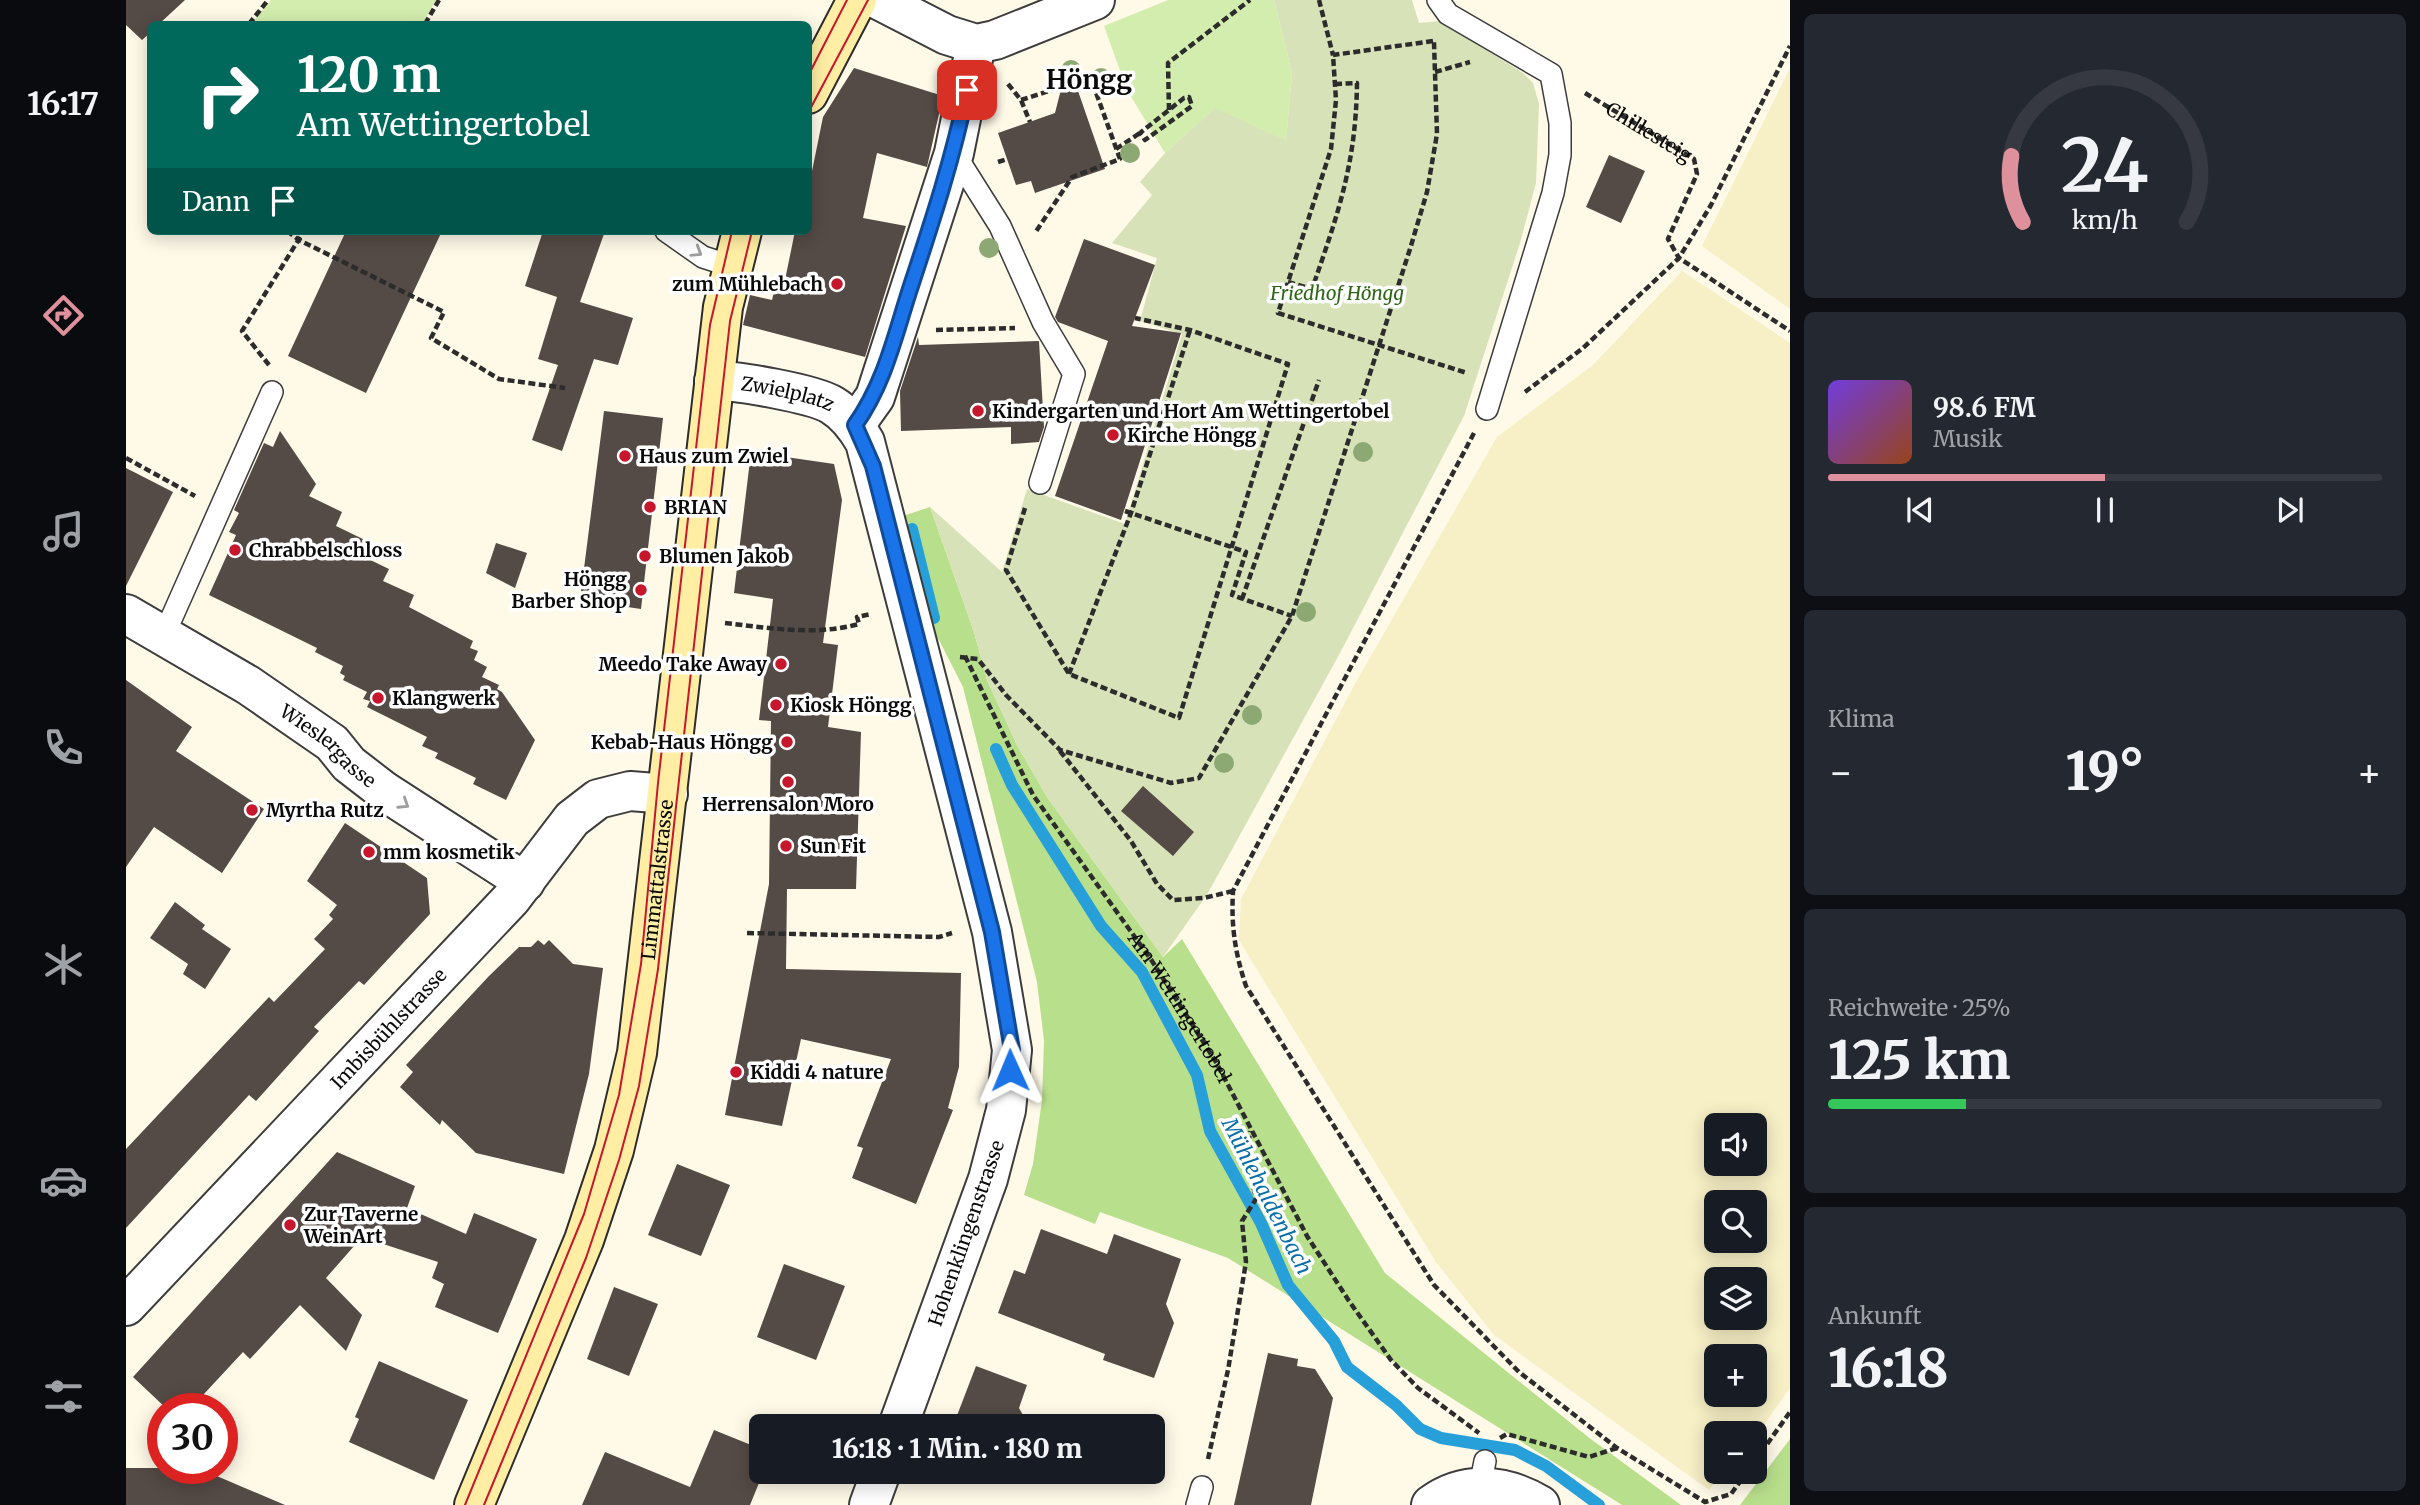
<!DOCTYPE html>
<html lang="de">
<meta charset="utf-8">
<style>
:root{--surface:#171b24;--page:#242831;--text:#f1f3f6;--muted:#9ea1a6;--line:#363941;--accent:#de909c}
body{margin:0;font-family:Merriweather,serif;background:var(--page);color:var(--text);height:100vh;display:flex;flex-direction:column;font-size:26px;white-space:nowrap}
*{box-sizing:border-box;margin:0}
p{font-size:23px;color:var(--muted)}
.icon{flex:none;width:38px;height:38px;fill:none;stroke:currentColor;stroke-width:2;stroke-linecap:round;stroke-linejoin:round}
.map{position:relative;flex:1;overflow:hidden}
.side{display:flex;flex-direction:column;gap:14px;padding:14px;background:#0d0f14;width:630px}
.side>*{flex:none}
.hud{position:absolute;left:21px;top:21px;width:665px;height:214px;border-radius:10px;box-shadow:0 4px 18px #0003;background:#00695c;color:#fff;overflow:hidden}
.buttons{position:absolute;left:1578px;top:1113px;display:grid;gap:14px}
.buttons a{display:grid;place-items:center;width:63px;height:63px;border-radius:10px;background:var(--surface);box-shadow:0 4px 18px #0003;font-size:35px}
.speed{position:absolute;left:21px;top:1393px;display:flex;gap:14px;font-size:35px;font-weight:700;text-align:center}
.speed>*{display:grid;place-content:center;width:91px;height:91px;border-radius:50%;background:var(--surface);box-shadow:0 4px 18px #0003;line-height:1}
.speed .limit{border:10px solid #d22;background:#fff;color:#111}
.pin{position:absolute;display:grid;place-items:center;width:60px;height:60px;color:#fff;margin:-30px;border-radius:14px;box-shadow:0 4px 10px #0006}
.me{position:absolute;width:77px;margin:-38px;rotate:359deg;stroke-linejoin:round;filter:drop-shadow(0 0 5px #0008)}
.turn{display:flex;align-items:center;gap:24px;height:147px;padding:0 35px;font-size:32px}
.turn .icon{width:91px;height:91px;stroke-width:2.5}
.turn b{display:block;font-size:49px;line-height:60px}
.then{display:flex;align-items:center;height:66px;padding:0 35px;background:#0003;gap:14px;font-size:26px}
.big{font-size:52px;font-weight:800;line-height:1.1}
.side .tile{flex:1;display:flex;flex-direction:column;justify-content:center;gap:10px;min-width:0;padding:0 24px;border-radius:10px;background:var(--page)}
.side .dial{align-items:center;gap:0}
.dial svg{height:182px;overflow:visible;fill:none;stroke:var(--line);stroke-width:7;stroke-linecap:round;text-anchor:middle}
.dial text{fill:var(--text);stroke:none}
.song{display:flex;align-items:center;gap:21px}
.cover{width:84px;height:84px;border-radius:10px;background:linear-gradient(135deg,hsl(260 70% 55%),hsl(20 70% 35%))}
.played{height:7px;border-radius:4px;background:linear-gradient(90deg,var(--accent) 50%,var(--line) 50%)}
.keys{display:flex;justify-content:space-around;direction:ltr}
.heat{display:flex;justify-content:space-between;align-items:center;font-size:38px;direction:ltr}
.charge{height:10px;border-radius:5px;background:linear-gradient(90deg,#34c759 25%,var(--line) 0)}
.trip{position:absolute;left:623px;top:1414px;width:416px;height:70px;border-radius:10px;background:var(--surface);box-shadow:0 4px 18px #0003;font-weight:800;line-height:70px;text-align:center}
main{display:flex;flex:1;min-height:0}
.dock{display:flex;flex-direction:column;width:126px;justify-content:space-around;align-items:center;background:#090b0e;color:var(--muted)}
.dock .icon{width:49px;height:49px}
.dock .current{color:var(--accent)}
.dock b{font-size:32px;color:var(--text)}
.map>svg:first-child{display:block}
.farmland{fill:#f7efc5;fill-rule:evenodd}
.green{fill:#d3edae}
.forest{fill:#b8df8c}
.cemetery{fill:#d7e2b8}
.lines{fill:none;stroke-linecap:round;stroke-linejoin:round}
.stream{stroke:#27a0da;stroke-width:12}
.building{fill:#544a46}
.lane-casing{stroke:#3d3d3d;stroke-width:24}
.street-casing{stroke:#3d3d3d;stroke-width:42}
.secondary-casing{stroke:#2c2c2c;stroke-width:42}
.path{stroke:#2c2c2c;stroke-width:4.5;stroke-dasharray:7 3.5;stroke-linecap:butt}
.lane{stroke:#fff;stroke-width:21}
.street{stroke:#fff;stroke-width:38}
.secondary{stroke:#ffeea3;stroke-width:38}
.tram{stroke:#c6172d;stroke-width:2}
.tree{fill:#8ca974}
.oneway{stroke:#9d9d9d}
.route-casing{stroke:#114b97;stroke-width:18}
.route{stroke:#1a73e8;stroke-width:12}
.poi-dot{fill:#c6172d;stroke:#fff;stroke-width:2.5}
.labels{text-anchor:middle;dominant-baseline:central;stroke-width:7;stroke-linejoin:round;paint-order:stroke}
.street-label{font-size:19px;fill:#0a0a0a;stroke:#fff}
.poi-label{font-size:19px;font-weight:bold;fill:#0a0a0a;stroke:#fff;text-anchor:start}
.park-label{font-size:19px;font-style:italic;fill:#2d6716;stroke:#fff}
.water-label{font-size:21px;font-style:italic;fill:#0a6ea6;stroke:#fff}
.district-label{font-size:26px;font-weight:bold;fill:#0a0a0a;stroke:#fff}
</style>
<main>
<nav class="dock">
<b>16:17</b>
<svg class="icon current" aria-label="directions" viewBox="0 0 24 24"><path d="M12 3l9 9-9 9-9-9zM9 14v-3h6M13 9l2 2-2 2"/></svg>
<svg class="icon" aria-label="music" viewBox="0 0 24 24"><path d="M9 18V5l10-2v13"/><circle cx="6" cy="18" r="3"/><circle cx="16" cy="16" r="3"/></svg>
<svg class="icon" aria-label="phone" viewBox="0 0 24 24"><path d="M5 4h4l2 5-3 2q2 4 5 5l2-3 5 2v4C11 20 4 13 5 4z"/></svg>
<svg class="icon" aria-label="climate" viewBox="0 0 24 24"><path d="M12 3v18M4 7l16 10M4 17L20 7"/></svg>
<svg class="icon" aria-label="car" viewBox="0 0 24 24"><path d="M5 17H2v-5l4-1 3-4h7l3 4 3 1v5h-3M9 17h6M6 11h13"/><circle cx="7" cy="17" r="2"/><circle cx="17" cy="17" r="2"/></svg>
<svg class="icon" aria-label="filters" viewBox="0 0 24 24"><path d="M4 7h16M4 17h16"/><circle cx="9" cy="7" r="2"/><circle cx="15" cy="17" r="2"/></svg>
</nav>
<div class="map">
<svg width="1664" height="1505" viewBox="0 0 1664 1505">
<rect width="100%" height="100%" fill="#fff9e8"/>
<!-- farmland -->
<path class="farmland" d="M1664,68v241l-88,-63z
M1556,271l108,72v1045l-35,49v-4h-38v39h8l-16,18 -215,-155 -58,-73 -197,-322 2,-41 115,-217 141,-245 96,-72zM1591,1125h38v39h-38zM1591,1202h38v39h-38zM1591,1279h38v39h-38zM1591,1356h38v39h-38z"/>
<!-- green -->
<path class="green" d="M145,0h165l-14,24h-171z
M1042,0h106l18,73 -6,69 -73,-32 -48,43 -38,-63 -23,-64z"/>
<!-- forest -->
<path class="forest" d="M804,507l44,125 13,48 30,65 30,52 116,160 19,-18 203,334 203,164 93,68h-59l-394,-247 -128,-46 -5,12 -71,-29 9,-31 9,-64 2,-59 -7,-59 -74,-295 -24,-47 -8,-5 -31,-118z
M1664,1439v66h-50z"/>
<!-- cemetery -->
<path class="cemetery" d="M1148,0h138l7,23 21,-2 83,52 10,10 6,21 -3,79 -16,60 -56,173 -124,237 -132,240 -45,64 -116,-160 -30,-52 -30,-65 -13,-48 -44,-125 72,65 25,-83 98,35 57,-190 -42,-13 17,-63 -45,-15 40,-48 -12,-13 25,-29 50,-45 71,33 6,-68z"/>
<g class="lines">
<!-- stream -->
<path class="stream" d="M786,529l22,89
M870,749l16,36 89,141 41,46 55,103 13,56 51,92 27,62 46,56 13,26 49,38 24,24 21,9 74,12 31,16 53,39"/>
</g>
<!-- building -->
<path class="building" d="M0,0h59l-26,24h-9v9l-8,7 -16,-15z
M942,62l37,107 -70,24 -4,-12 -15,4 -18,-52 57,-20z
M728,68l89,28 -16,71 -50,-14 -14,65 43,8 -41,131 -122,-32 7,-30 22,5 4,-17 8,2 11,-54h13v-40l15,-74z
M1483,155l36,16 -24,52 -35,-16z
M220,231h96l-76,162 -78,-37z
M417,231h62l-25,71 53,16 -15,47 -24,-6 -32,92 -30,-11 26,-75 -20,-6 19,-62 -32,-11z
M958,239l71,26 -23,61 49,7 -60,187 -66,-24 53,-155 -50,-19 -3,-5z
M792,337l1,8 120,-4 5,86 -5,15 -28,2v-17l-110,4 -1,-40z
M478,411l59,7 -22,191 -61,-9z
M154,431l36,53 -7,12 33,16 -6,14 29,14 -7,14 31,15 -6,12 31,14 -5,12 64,34 -3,7 8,3 -4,9 13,7 -5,10 17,8 -2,4 5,3 33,48 -29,60 -33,-16 3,-6 -41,-20 3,-5 -16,-7 5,-9 -60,-30 3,-6 -7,-2 4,-7 -24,-12 2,-4 -5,-3 3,-7 -28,-14 2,-4 -108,-53 27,-60 -7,-3 10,-19 -5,-3 30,-67 9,4z
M625,452l83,12 8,36 -19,143 15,2 -10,82 33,5 -5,157h-69l-1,80 175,4 -2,94 -11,41 5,2 -37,94 -64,-26 11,-30 -6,-2 34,-87 -90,-20 -19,87 -57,-11 44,-231 2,-163 -12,-1 14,-121 -39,-6z
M0,468l47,24 -47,94z
M370,543l31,10 -12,35 -29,-15z
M0,680l66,47 -16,24 88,58 -42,64 -68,-46 -28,40z
M1017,786l51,46 -21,24 -52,-45z
M219,823l82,55 3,36 -66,71 -5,-4 -45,46 5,4 -63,70 -7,-6 -123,133v-79l143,-152 5,5 51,-53 -11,-10 19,-20 -4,-4 8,-10 -30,-24z
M49,902l30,23 -3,4 29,20 -26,40 -22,-15 5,-10 -38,-26z
M412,940l6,5 5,-5 24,24 30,4 -14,106 -25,100 -88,-21 -34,-33 -2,5 -40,-38 13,-15 -7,-7 83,-89 30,-29h12z
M211,1152l78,34 -8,22 59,26 8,-21 63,26 -39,94 -63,-26 9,-23 -12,-6 6,-16 -76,-25 -36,41 36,37 -16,36 -46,-46 -50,54 -7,-7 -53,57h-23l-34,-32z
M551,1164l53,21 -29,71 -53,-21z
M915,1229l66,25 7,-20 67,25 -15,45 8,19 -20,55 -51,-18 2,-6 -107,-41 16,-43 11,4z
M658,1264l61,22 -29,74 -59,-23z
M488,1287l44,17 -29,72 -42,-17z
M1142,1353l30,6 -1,7 18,3 18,29 -22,107h-77z
M253,1361l89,39 -34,80 -85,-38 10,-23 -4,-2z
M850,1366l51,19 -8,23 10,18h-76z
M588,1430l47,19v29l-11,27h-168l23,-53 85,35z
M0,1468h72l87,37h-159z"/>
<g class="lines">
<!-- lane casing -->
<g class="lane-casing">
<path id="lane" d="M1312,0l10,14 103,60 9,49v32l-7,38 -66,216
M828,153l46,73 43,96 31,52 -34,109
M540,231l37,26 28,9
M38,635l108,-243
M1354,1487l5,-26
M1071,1505l5,-18"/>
</g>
<!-- street casing -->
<g class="street-casing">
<g id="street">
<path d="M753,0l68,35 29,9 19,-4 100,-40"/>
<path id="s3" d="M588,381c22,-1 100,13 118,24 15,9 25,23 33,37l127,490 20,118 -6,60 -18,69 -90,247"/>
<path d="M729,425l20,-28 79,-244 22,-109"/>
<path id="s4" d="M0,614l122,71 84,58 17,21 35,27 141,91"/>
<path id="s5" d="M0,1306l385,-407 61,-80 26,-20 32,-8 38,3"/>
<path d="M743,1505l12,-33"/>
<path d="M1305,1505c33,-25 74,-21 109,0"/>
</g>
</g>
<!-- secondary casing -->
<g class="secondary-casing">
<g id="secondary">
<path d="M682,94l49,-94"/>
<path id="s6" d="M348,1505l110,-265 30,-90 23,-97 86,-746 19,-76"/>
</g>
</g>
<!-- path -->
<g class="path">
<path d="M1193,0l14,55"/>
<path d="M123,24l19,-24"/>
<path d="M299,24l14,-24"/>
<path d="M1307,41l-100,14 3,45 -5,49 -53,164 189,60"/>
<path d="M1309,72l35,-10"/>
<path d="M882,84l13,16 9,22"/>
<path id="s1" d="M1459,93l109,66 3,15 -29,65 11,19 111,73"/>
<path d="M1063,97l3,9 -47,34 -5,-7 44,-35z"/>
<path d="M895,100l59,-19 14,6 26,72 -48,18 -37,56"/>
<path d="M1043,110l-1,-47 82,-63"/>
<path d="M990,149l24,-16"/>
<path d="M872,162l9,-3"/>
<path d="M161,231l12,9 145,72 -13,26 68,41 66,9"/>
<path d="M1162,282l24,7c26,-75 44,-125 45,-206l-22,1"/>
<path d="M810,330l79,-2"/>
<path d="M143,365l-27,-34 62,-100"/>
<path d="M1399,392l58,-44 96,-90 32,-53 79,-159"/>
<path d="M1348,433l-241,458c-2,35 2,62 13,95l188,299 85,87 98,76 88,54 26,-8 16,-22"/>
<path d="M0,458l69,38"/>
<path d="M899,508l-19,62 63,104 110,44 109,-354 -98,-34 -55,-12"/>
<path d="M999,511l121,41 -14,43 60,21"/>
<path d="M1116,599l77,-219"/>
<path d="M599,623c45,5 90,13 134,1l-2,-7 14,-3"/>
<path id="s2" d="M839,656l68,139 119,166 64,101 91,174 42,65 42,59 27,28 61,45"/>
<path d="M834,657l18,2 28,36 54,55 111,33 28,-5 93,-162 118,-367 17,-57 10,-58 -3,-92"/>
<path d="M943,674l62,-161 59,-183"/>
<path d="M934,751l71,90 26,43 16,16 31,-2 29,-7"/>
<path d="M621,933l192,4 13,-4"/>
<path d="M1374,1438l7,-4 82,23 28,-9"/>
<path d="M1082,1459l20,-89 18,-108 -4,-41 14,-22 -9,-43 3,-25"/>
<path d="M1629,1461l35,-49"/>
</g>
<!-- lane -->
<use href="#lane" class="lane"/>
<!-- street -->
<use href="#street" class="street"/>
<!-- secondary -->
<use href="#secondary" class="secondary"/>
<!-- tram -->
<path class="tram" d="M682,76l39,-76
M682,113l60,-113
M339,1505l119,-291 35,-119 22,-131 17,-181 52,-458 22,-94
M358,1505l102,-247 33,-98 20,-74 19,-117 72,-648 22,-90"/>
</g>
<!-- trees -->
<g class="tree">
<circle cx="945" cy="70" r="10"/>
<circle cx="975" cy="78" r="10"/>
<circle cx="1004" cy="153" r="10"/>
<circle cx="863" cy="248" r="10"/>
<circle cx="1237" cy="452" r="10"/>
<circle cx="1180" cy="612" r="10"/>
<circle cx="1126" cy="715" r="10"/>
<circle cx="1098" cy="763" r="10"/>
</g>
<!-- one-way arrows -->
<defs><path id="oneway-chevron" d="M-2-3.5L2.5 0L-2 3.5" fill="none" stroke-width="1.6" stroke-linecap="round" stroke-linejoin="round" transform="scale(1.75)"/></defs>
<g class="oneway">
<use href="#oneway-chevron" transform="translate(571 252) rotate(32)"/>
<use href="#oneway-chevron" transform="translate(278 804) rotate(33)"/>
</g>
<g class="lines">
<!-- route casing -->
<g class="route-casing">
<path id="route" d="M841,90c-14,69 -36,135 -58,202 -15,47 -25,92 -54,133l18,41 119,466 20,118 -2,20"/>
</g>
<!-- route -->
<use href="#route" class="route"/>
</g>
<!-- markers -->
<g class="poi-dot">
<circle cx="711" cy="284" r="7"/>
<circle cx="852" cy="411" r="7"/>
<circle cx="987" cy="435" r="7"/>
<circle cx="499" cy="456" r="7"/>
<circle cx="524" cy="507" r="7"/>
<circle cx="109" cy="550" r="7"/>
<circle cx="519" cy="556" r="7"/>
<circle cx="515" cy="590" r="7"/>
<circle cx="655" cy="664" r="7"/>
<circle cx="252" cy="698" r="7"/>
<circle cx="650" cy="705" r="7"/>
<circle cx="661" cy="742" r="7"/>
<circle cx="662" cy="782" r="7"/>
<circle cx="126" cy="810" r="7"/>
<circle cx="660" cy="846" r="7"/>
<circle cx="243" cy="852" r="7"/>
<circle cx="610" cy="1072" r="7"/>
<circle cx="164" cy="1225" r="7"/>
</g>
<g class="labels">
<!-- street labels -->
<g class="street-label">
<text stroke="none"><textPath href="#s1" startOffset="75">Chillesteig</textPath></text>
<text stroke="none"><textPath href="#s3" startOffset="75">Zwielplatz</textPath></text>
<text stroke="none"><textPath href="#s4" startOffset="242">Wieslergasse</textPath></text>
<text stroke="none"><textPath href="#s6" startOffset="656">Limmattalstrasse</textPath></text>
<text stroke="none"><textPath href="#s2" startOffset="413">Am Wettingertobel</textPath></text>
<text stroke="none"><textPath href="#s5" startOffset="382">Imbisbühlstrasse</textPath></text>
<text transform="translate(840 1233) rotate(-71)">Hohenklingenstrasse</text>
</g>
<!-- poi labels -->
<g class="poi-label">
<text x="697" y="284" text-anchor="end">zum Mühlebach</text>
<text x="866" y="411">Kindergarten und Hort Am Wettingertobel</text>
<text x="1001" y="435">Kirche Höngg</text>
<text x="513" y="456">Haus zum Zwiel</text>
<text x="538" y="507">BRIAN</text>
<text x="123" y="550">Chrabbelschloss</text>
<text x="533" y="556">Blumen Jakob</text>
<text x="501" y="579" text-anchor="end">Höngg<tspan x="501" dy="22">Barber Shop</tspan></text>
<text x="641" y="664" text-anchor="end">Meedo Take Away</text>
<text x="266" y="698">Klangwerk</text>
<text x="664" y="705">Kiosk Höngg</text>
<text x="647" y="742" text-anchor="end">Kebab-Haus Höngg</text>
<text x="662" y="804" text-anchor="middle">Herrensalon Moro</text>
<text x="140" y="810">Myrtha Rutz</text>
<text x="674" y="846">Sun Fit</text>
<text x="257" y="852">mm kosmetik</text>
<text x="624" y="1072">Kiddi 4 nature</text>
<text x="178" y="1214">Zur Taverne<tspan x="178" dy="22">WeinArt</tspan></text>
</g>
<!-- park labels -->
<g class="park-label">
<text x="1211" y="293">Friedhof Höngg</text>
</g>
<!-- water labels -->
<g class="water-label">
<text transform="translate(1141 1196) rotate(63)">Mühlehaldenbach</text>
</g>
<!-- district labels -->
<g class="district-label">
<text x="963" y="79">Höngg</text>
</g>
</g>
</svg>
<div class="buttons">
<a><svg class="icon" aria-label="sound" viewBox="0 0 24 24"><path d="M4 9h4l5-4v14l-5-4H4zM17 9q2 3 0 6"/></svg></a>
<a><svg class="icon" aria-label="search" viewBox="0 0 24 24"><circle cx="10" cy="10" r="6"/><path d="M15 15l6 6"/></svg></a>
<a><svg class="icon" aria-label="layers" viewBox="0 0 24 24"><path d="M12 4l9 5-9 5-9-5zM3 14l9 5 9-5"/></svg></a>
<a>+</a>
<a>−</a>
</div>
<div class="speed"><div class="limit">30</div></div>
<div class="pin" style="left:841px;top:90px;background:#d93025"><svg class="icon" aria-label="arrive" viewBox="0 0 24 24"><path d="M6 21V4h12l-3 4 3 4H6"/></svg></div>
<svg class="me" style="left:884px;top:1070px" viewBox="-20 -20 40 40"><path d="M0-17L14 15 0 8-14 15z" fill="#1a73e8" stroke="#fff" stroke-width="4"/></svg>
<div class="trip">16:18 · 1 Min. · 180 m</div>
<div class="hud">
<div class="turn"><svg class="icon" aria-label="right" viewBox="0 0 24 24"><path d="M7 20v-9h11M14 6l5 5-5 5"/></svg><div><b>120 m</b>Am Wettingertobel</div></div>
<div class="then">Dann<svg class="icon" aria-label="arrive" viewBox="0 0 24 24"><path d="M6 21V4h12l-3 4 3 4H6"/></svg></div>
</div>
</div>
<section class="side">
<div class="tile dial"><svg viewBox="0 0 100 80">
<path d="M14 69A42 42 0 1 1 86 69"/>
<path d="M14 69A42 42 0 0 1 9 40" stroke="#de909c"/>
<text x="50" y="56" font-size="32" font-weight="700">24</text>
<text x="50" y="72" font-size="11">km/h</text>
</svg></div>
<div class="tile">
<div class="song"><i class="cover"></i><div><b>98.6 FM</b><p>Musik</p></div></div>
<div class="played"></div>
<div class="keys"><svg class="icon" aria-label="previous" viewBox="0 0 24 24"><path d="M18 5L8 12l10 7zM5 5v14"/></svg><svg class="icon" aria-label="pause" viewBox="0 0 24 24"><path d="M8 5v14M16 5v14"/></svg><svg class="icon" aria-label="next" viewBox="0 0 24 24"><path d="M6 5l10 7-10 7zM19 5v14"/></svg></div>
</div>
<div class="tile"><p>Klima</p>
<div class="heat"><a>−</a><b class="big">19°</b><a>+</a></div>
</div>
<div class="tile"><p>Reichweite · 25%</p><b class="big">125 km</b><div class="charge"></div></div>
<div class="tile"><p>Ankunft</p><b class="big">16:18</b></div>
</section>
</main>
